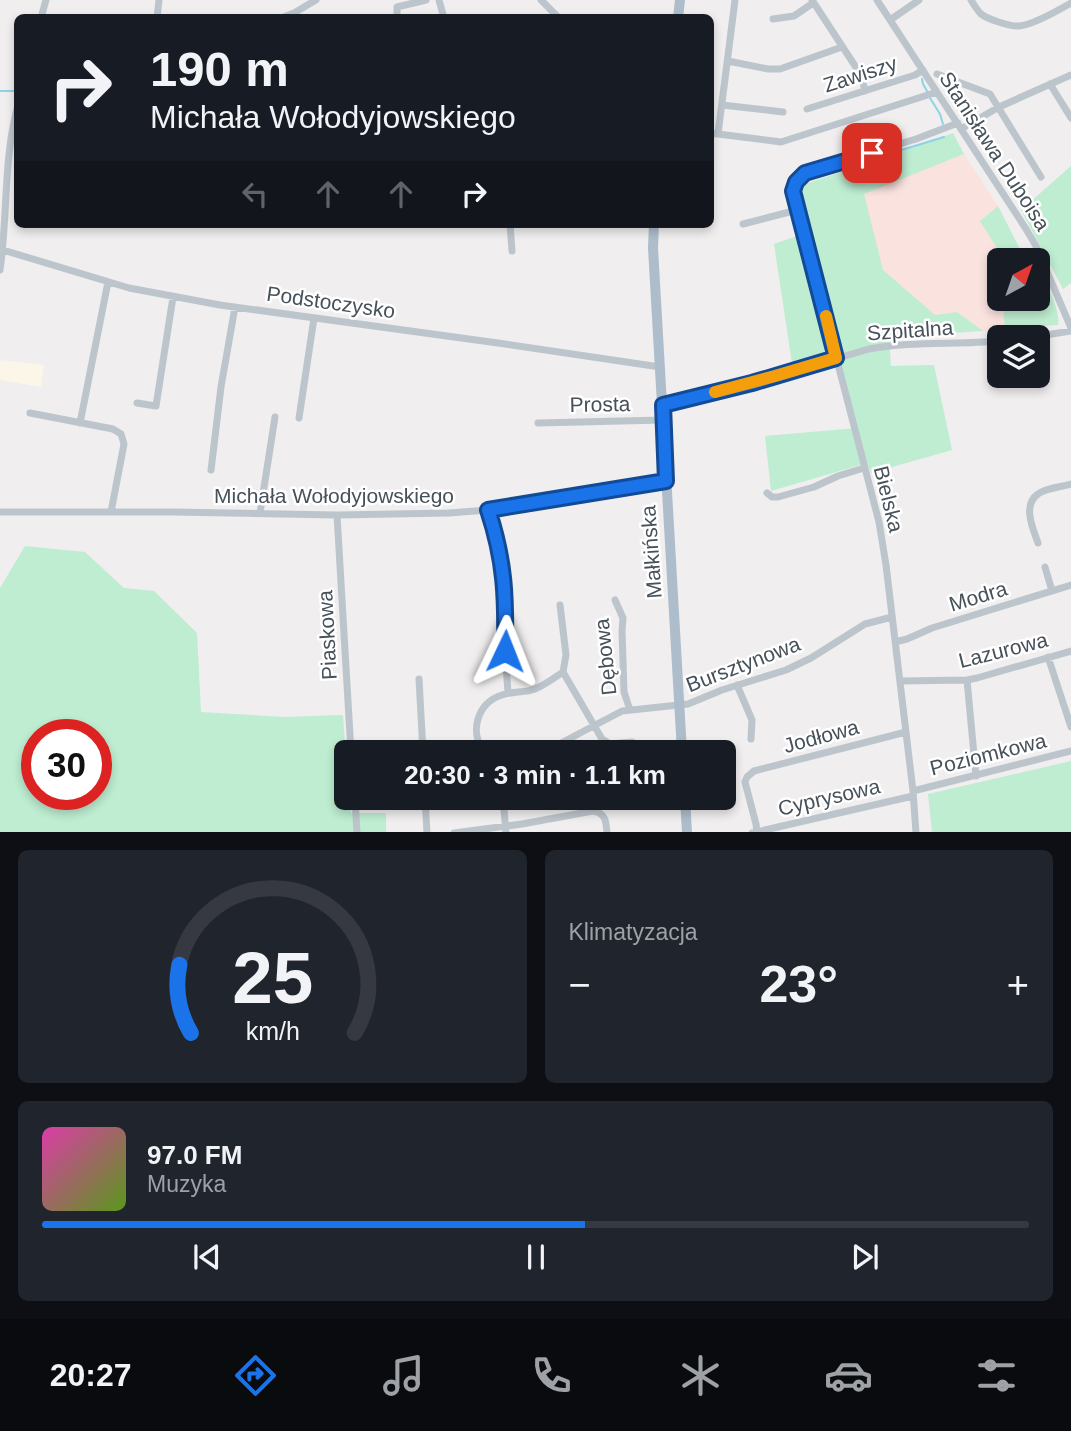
<!DOCTYPE html>
<html lang="pl">
<meta charset="utf-8">
<style>
:root{--surface:#171b24;--page:#20242c;--text:#f1f3f6;--muted:#9ea1a6;--line:#363941;--accent:#1a73e8}
body{margin:0;font-family:Helvetica,sans-serif;background:var(--page);color:var(--text);height:100vh;display:flex;flex-direction:column;font-size:26px;white-space:nowrap}
*{box-sizing:border-box;margin:0}
p{font-size:23px;color:var(--muted)}
.icon{flex:none;width:38px;height:38px;fill:none;stroke:currentColor;stroke-width:2;stroke-linecap:round;stroke-linejoin:round}
.map{position:relative;height:832px;overflow:hidden}
.sheet{display:flex;flex-direction:column;gap:18px;padding:18px;background:#0d0f14;flex:1}
.sheet>*{flex:none}
.guide{position:absolute;left:14px;top:14px;width:700px;height:214px;border-radius:10px;box-shadow:0 4px 10px #0003;background:#171b24;color:var(--text);overflow:hidden}
.needle{width:46px;rotate:40deg}
.tools{position:absolute;left:987px;top:248px;display:grid;gap:14px}
.tools a{display:grid;place-items:center;width:63px;height:63px;border-radius:10px;background:var(--surface);box-shadow:0 4px 10px #0003;font-size:35px}
.speed{position:absolute;left:21px;top:719px;display:flex;gap:14px;font-size:35px;font-weight:700;text-align:center}
.speed>*{display:grid;place-content:center;width:91px;height:91px;border-radius:50%;background:var(--surface);box-shadow:0 4px 10px #0003;line-height:1}
.speed .limit{border:10px solid #d22;background:#fff;color:#111}
.pin{position:absolute;display:grid;place-items:center;width:60px;height:60px;color:#fff;margin:-30px;border-radius:14px;box-shadow:0 4px 10px #0006}
.me{position:absolute;width:77px;margin:-38px;rotate:2deg;stroke-linejoin:round;filter:drop-shadow(0 0 5px #0008)}
.turn{display:flex;align-items:center;gap:24px;height:147px;padding:0 21px;font-size:32px}
.turn .icon{width:91px;height:91px;stroke-width:2.5}
.turn b{display:block;font-size:49px;line-height:60px}
.lanes{display:flex;align-items:center;height:66px;padding:0 21px;background:#0003;justify-content:center;gap:35px;direction:ltr}
.lanes .off{opacity:.35}
.big{font-size:52px;font-weight:700;line-height:1.1}
.sheet .widget{flex:1;display:flex;flex-direction:column;justify-content:center;gap:10px;min-width:0;padding:0 24px;border-radius:10px;background:var(--page)}
.sheet .dial{align-items:center;gap:0}
.dial svg{height:182px;overflow:visible;fill:none;stroke:var(--line);stroke-width:7;stroke-linecap:round;text-anchor:middle}
.dial text{fill:var(--text);stroke:none}
.song{display:flex;align-items:center;gap:21px}
.cover{width:84px;height:84px;border-radius:10px;background:linear-gradient(135deg,hsl(320 70% 55%),hsl(90 70% 35%))}
.played{height:7px;border-radius:4px;background:linear-gradient(90deg,var(--accent) 55%,var(--line) 55%)}
.keys{display:flex;justify-content:space-around;direction:ltr}
.heat{display:flex;justify-content:space-between;align-items:center;font-size:38px;direction:ltr}
.sheet .tiles{flex:1;display:grid;gap:18px;grid-template-columns:1fr 1fr}
.widget:last-child{grid-column:span 2}
.trip{position:absolute;left:334px;top:740px;width:402px;height:70px;border-radius:10px;background:var(--surface);box-shadow:0 4px 10px #0003;font-weight:700;line-height:70px;text-align:center}
.menu{display:flex;height:112px;justify-content:space-around;align-items:center;background:#090b0e;color:var(--muted)}
.menu .icon{width:49px;height:49px}
.menu .current{color:var(--accent)}
.menu b{font-size:32px;color:var(--text)}
.map>svg:first-child{display:block}
.commercial{fill:#fbf6e7}
.medical{fill:#fae2df}
.green{fill:#beedd1;fill-rule:evenodd}
.lines{fill:none;stroke-linecap:round;stroke-linejoin:round}
.stream{stroke:#8cd3e8;stroke-width:2}
.minor{stroke:#bdc5cc;stroke-width:7}
.major{stroke:#aebdcc;stroke-width:10}
.route-casing{stroke:#114b97;stroke-width:18}
.route{stroke:#1a73e8;stroke-width:12}
.slow{stroke:#f59e0b;stroke-width:12}
.labels{text-anchor:middle;dominant-baseline:central;stroke-width:5;stroke-linejoin:round;paint-order:stroke}
.street-label{font-size:21px;fill:#47515a;stroke:#fff}
</style>
<div class="map">
<svg width="1071" height="833" viewBox="0 0 1071 833">
<rect width="100%" height="100%" fill="#f0eeee"/>
<!-- commercial -->
<path class="commercial" d="M0,360l44,5 -3,22 -41,-7z"/>
<!-- medical -->
<path class="medical" d="M964,154l34,52 -18,15 25,39 -6,1v38h3l3,29 -22,3 -26,-19 -22,3 -52,-45 -20,-77z"/>
<!-- green -->
<path class="green" d="M953,133l11,21 -100,40 19,76 52,45 22,-3 26,19 -94,6 2,29 43,-1 18,85 -81,23 -4,-10 -96,28 -6,-55 92,-8 -20,-74 -44,16 -19,-126 32,-11 -11,-38 13,-12 43,-14z
M1071,166v117l-8,6 -42,-79z
M998,206l28,55h-21l-25,-40z
M1038,268c7,15 23,41 20,57l-53,3 -3,-29h36z
M25,546l60,6 39,36 30,3 43,42 4,79 82,5 60,-2 3,44v39h4l1,15h35v19l-386,1v-245zM37,735h59v59h-59z
M1071,761v71h-139l-4,-38z"/>
<g class="lines">
<!-- stream -->
<path class="stream" d="M922,79l1,5 5,9
M0,91h14
M930,98l10,16 3,10
M797,189l2,-5 8,-5 137,-42"/>
<!-- minor -->
<path class="minor" d="M439,0l5,18
M541,0l18,18
M812,0l49,75 4,16
M877,0l149,229 10,17 35,82
M971,0c3,5 6,10 10,14 6,5 30,13 38,12 13,-1 40,-16 52,-23
M41,18l5,-18
M157,18l2,-18
M281,18l13,-5 22,-13
M397,18v-11l29,-7
M773,19l21,-3 19,-13
M890,20l29,-20
M728,61l40,8h12l62,-22
M937,74l53,20 51,83
M1050,84l21,34
M722,105l61,7
M807,109l108,-34 8,-5
M961,129l38,-22 72,-32
M710,133l71,9 156,-50
M718,134l17,-134
M510,224l2,27
M743,224l54,-14
M3,250l126,38 91,17 278,38 162,24
M0,270c8,-55 3,-111 18,-165
M1027,338l44,-7
M137,403l19,3 17,-109
M663,405l89,-22 117,-34c42,-8 87,-4 130,-8
M30,413l83,16 8,5 3,10 -13,68
M299,418l15,-100
M80,423l28,-141
M538,423l125,-3
M211,470l10,-83 14,-80
M767,493l5,4h6l36,-10 24,-11 26,-8
M488,510l11,35 7,51 -1,55 3,42
M0,512h174l163,3 112,-2 39,-3 178,-29
M260,513l15,-96
M337,515l14,237
M1038,543c-5,-14 -16,-38 0,-49 8,-6 23,-7 33,-10
M1045,567l7,24
M615,600l8,18 -1,13 2,61 6,18
M560,605l6,50 -3,17 39,67 8,5 22,-2
M895,642l12,-3 25,-11 139,-43
M1048,657l23,70
M419,679l4,73
M967,680l9,96
M900,681l67,-1 10,-2 94,-27
M737,685l15,35 -1,19
M423,750l55,-7
M484,752c-15,-20 -7,-49 18,-57 11,-4 22,-2 33,-6 10,-4 19,-11 28,-17
M544,752l78,-41 66,-7 34,-14 64,-20 25,-12 54,-34 27,-7
M913,791l158,-40
M355,798l2,35
M425,798l2,35
M503,798l3,35
M454,833l68,-9 71,-13c13,2 13,11 14,22
M752,833l161,-37
M757,833l-1,-9 -11,-42 2,-5 7,-6 152,-39
M916,833l-3,-42 -27,-226 -7,-43 -86,-331c1,-8 5,-13 12,-18l111,-34 42,-16"/>
<!-- major -->
<path class="major" d="M678,18l2,-18
M654,224l-1,24 29,504
M685,798l2,35"/>
</g>
<g class="lines">
<!-- route casing -->
<g class="route-casing">
<path id="route" d="M505,651c1,-53 0,-90 -17,-141l178,-29 -3,-76 89,-22 84,-25 -43,-167 3,-9 9,-9 67,-20"/>
</g>
<!-- route -->
<use href="#route" class="route"/>
<!-- slow -->
<path class="slow" d="M715,392l60,-16 61,-18 -10,-42"/>
</g>
<g class="labels">
<!-- street labels -->
<g class="street-label">
<text transform="translate(860 74) rotate(-18)">Zawiszy</text>
<text transform="translate(995 151) rotate(57)">Stanisława Duboisa</text>
<text transform="translate(331 302) rotate(8)">Podstoczysko</text>
<text transform="translate(910 330) rotate(-4)">Szpitalna</text>
<text transform="translate(600 404) rotate(-1)">Prosta</text>
<text x="334" y="495">Michała Wołodyjowskiego</text>
<text transform="translate(889 499) rotate(76)">Bielska</text>
<text transform="translate(651 552) rotate(-94)">Małkińska</text>
<text transform="translate(978 596) rotate(-17)">Modra</text>
<text transform="translate(327 635) rotate(-93)">Piaskowa</text>
<text transform="translate(1003 650) rotate(-14)">Lazurowa</text>
<text transform="translate(605 657) rotate(-96)">Dębowa</text>
<text transform="translate(743 664) rotate(-21)">Bursztynowa</text>
<text transform="translate(821 736) rotate(-15)">Jodłowa</text>
<text transform="translate(988 754) rotate(-14)">Poziomkowa</text>
<text transform="translate(829 797) rotate(-13)">Cyprysowa</text>
</g>
</g>
</svg>
<div class="tools">
<a><svg class="needle" viewBox="-14 -14 28 28"><path d="M0-13l5 13h-10z" fill="#e53935"/><path d="M0 13l5-13h-10z" fill="#9ea1a6"/></svg></a>
<a><svg class="icon" aria-label="layers" viewBox="0 0 24 24"><path d="M12 4l9 5-9 5-9-5zM3 14l9 5 9-5"/></svg></a>
</div>
<div class="speed"><div class="limit">30</div></div>
<div class="pin" style="left:872px;top:153px;background:#d93025"><svg class="icon" aria-label="arrive" viewBox="0 0 24 24"><path d="M6 21V4h12l-3 4 3 4H6"/></svg></div>
<svg class="me" style="left:505px;top:651px" viewBox="-20 -20 40 40"><path d="M0-17L14 15 0 8-14 15z" fill="#1a73e8" stroke="#fff" stroke-width="4"/></svg>
<div class="trip">20:30 · 3 min · 1.1 km</div>
<div class="guide">
<div class="turn"><svg class="icon" aria-label="right" viewBox="0 0 24 24"><path d="M7 20v-9h11M14 6l5 5-5 5"/></svg><div><b>190 m</b>Michała Wołodyjowskiego</div></div>
<div class="lanes"><svg class="icon off" aria-label="left" viewBox="0 0 24 24"><path d="M17 20v-9H6M10 6l-5 5 5 5"/></svg><svg class="icon off" aria-label="ahead" viewBox="0 0 24 24"><path d="M12 20V5M6 11l6-6 6 6"/></svg><svg class="icon off" aria-label="ahead" viewBox="0 0 24 24"><path d="M12 20V5M6 11l6-6 6 6"/></svg><svg class="icon" aria-label="right" viewBox="0 0 24 24"><path d="M7 20v-9h11M14 6l5 5-5 5"/></svg></div>
</div>
</div>
<section class="sheet">
<div class="tiles">
<div class="widget dial"><svg viewBox="0 0 100 80">
<path d="M14 69A42 42 0 1 1 86 69"/>
<path d="M14 69A42 42 0 0 1 9 39" stroke="#1a73e8"/>
<text x="50" y="56" font-size="32" font-weight="700">25</text>
<text x="50" y="72" font-size="11">km/h</text>
</svg></div>
<div class="widget"><p>Klimatyzacja</p>
<div class="heat"><a>−</a><b class="big">23°</b><a>+</a></div>
</div>
<div class="widget">
<div class="song"><i class="cover"></i><div><b>97.0 FM</b><p>Muzyka</p></div></div>
<div class="played"></div>
<div class="keys"><svg class="icon" aria-label="previous" viewBox="0 0 24 24"><path d="M18 5L8 12l10 7zM5 5v14"/></svg><svg class="icon" aria-label="pause" viewBox="0 0 24 24"><path d="M8 5v14M16 5v14"/></svg><svg class="icon" aria-label="next" viewBox="0 0 24 24"><path d="M6 5l10 7-10 7zM19 5v14"/></svg></div>
</div>
</div>
</section>
<nav class="menu">
<b>20:27</b>
<svg class="icon current" aria-label="directions" viewBox="0 0 24 24"><path d="M12 3l9 9-9 9-9-9zM9 14v-3h6M13 9l2 2-2 2"/></svg>
<svg class="icon" aria-label="music" viewBox="0 0 24 24"><path d="M9 18V5l10-2v13"/><circle cx="6" cy="18" r="3"/><circle cx="16" cy="16" r="3"/></svg>
<svg class="icon" aria-label="phone" viewBox="0 0 24 24"><path d="M5 4h4l2 5-3 2q2 4 5 5l2-3 5 2v4C11 20 4 13 5 4z"/></svg>
<svg class="icon" aria-label="climate" viewBox="0 0 24 24"><path d="M12 3v18M4 7l16 10M4 17L20 7"/></svg>
<svg class="icon" aria-label="car" viewBox="0 0 24 24"><path d="M5 17H2v-5l4-1 3-4h7l3 4 3 1v5h-3M9 17h6M6 11h13"/><circle cx="7" cy="17" r="2"/><circle cx="17" cy="17" r="2"/></svg>
<svg class="icon" aria-label="filters" viewBox="0 0 24 24"><path d="M4 7h16M4 17h16"/><circle cx="9" cy="7" r="2"/><circle cx="15" cy="17" r="2"/></svg>
</nav>
